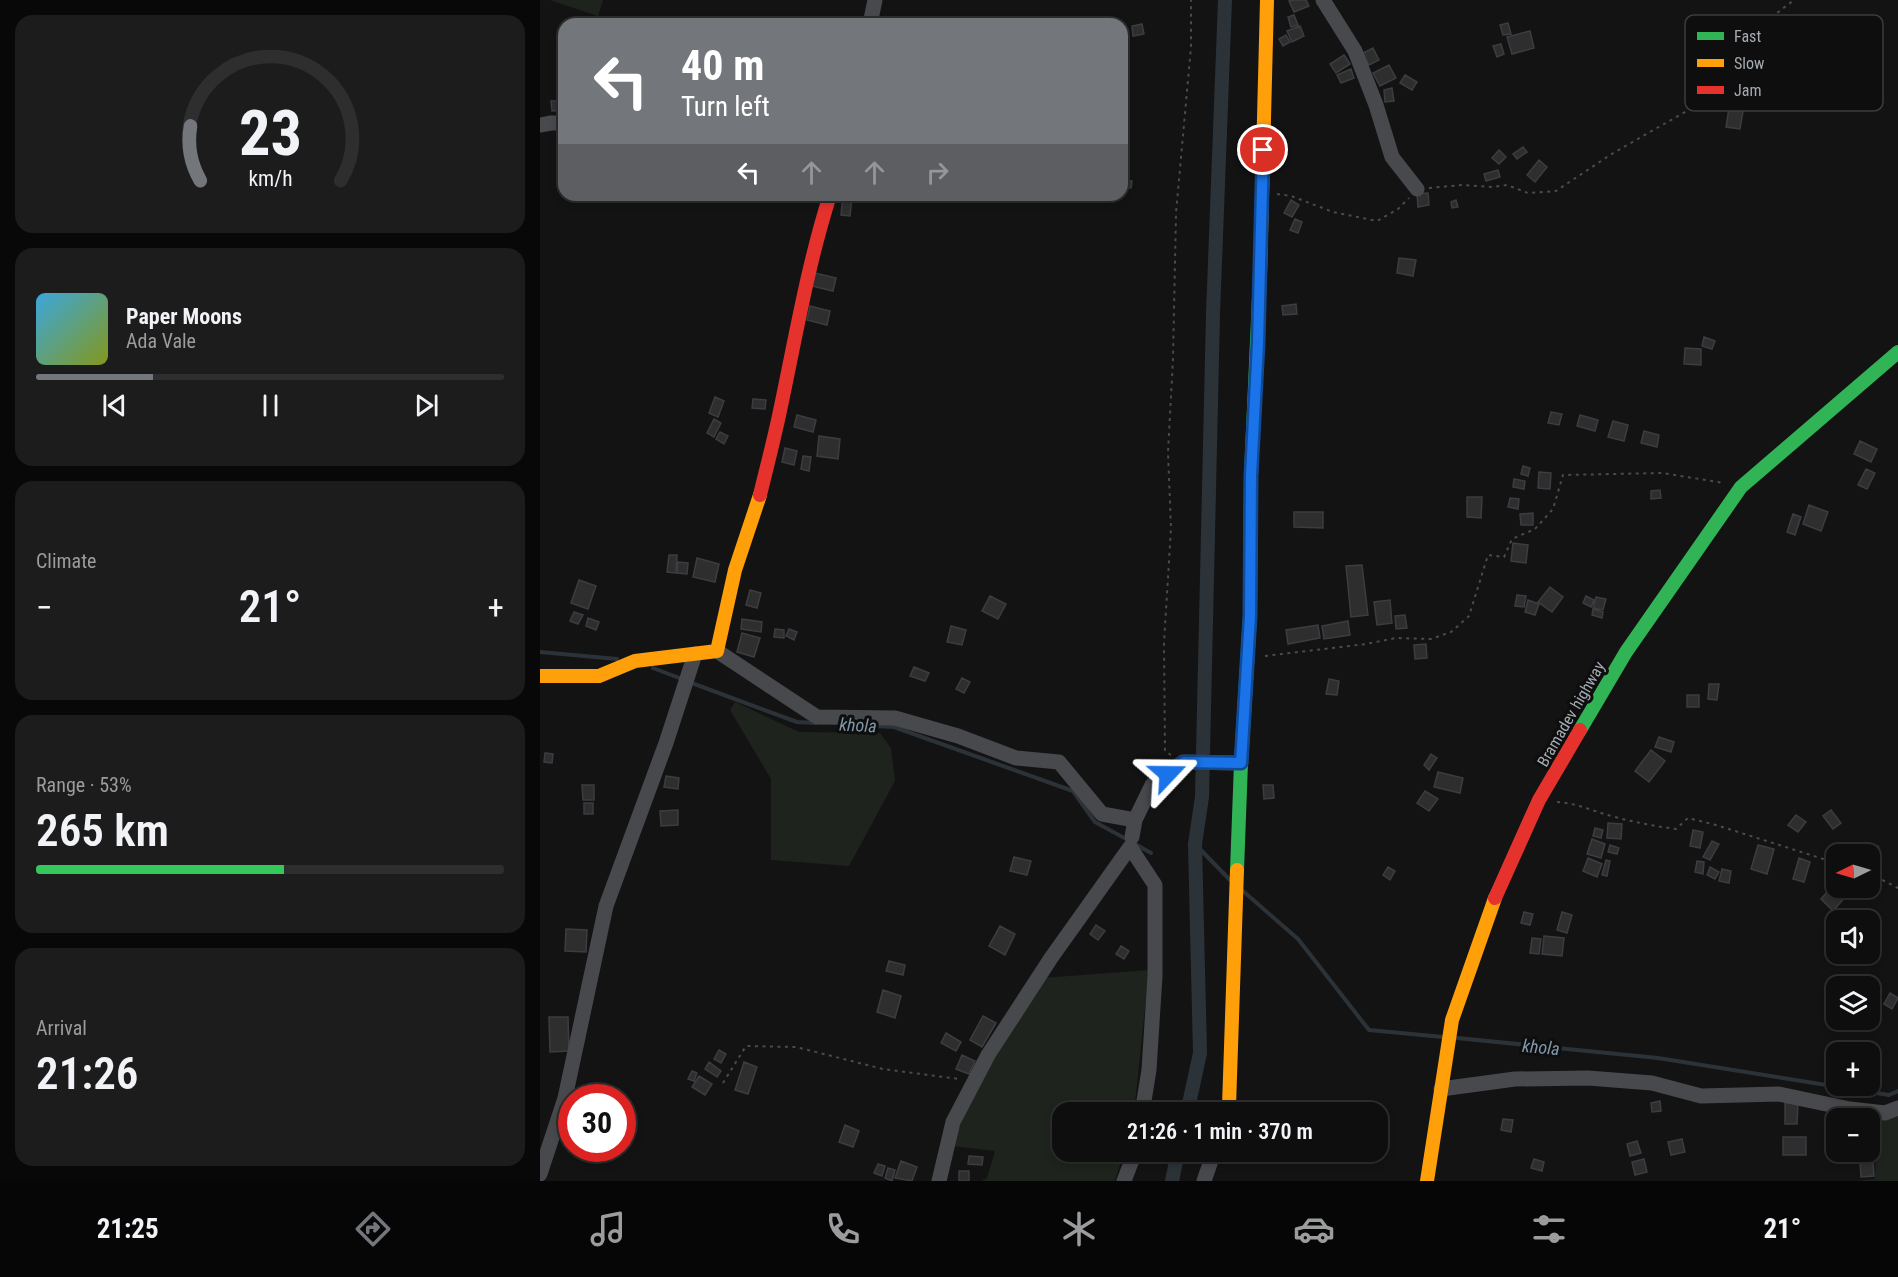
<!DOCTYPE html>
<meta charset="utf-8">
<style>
:root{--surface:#0e0e0f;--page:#1c1c1d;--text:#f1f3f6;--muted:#9b9c9e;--line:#2e2e2f;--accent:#73767b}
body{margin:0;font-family:"Roboto Condensed",sans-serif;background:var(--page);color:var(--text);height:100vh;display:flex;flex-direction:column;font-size:22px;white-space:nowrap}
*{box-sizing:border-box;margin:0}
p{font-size:20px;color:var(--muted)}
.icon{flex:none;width:33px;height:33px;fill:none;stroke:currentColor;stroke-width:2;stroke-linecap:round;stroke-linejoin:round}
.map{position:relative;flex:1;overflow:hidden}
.sheet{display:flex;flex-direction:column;gap:15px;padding:15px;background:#080808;width:540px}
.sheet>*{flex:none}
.banner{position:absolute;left:18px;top:18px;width:570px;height:183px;border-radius:18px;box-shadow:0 3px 9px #0003,0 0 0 2px var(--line);background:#73767b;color:#fff;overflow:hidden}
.needle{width:39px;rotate:265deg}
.tools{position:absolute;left:1286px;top:844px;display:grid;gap:12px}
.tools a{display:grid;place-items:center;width:54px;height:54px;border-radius:12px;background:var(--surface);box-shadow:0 3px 9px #0003,0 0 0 2px var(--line);font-size:30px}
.speed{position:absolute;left:18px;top:1084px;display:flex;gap:12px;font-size:30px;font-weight:700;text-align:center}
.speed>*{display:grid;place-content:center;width:78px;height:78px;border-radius:50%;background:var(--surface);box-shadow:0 3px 9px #0003,0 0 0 2px var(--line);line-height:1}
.speed .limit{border:9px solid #d22;background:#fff;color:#111}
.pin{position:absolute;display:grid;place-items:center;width:51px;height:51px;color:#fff;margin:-26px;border:3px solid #fff;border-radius:50%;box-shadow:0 2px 6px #0007}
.me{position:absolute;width:66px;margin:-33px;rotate:67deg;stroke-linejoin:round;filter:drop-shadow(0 0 4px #0008)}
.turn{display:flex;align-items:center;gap:21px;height:126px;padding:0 24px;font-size:27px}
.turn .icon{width:78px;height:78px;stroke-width:2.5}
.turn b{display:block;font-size:42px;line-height:51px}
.lanes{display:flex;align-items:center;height:57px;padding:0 24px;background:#0003;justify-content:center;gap:30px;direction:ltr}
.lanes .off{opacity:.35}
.big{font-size:45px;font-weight:600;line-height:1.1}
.sheet .tile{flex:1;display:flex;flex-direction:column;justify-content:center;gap:9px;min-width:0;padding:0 21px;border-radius:18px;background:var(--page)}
.sheet .dial{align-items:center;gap:0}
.dial svg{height:156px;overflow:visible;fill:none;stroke:var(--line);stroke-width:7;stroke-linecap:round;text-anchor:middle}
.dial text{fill:var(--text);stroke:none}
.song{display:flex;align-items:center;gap:18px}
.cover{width:72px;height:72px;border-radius:9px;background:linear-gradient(135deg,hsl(200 70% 55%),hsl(70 70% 35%))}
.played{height:6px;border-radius:3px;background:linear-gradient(90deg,var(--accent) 25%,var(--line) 25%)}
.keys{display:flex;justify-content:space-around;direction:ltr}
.heat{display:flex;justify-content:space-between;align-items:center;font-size:33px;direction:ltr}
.charge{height:9px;border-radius:4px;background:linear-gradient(90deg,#34c759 53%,var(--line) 0)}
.trip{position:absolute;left:512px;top:1102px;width:336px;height:60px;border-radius:18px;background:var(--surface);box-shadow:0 3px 9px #0003,0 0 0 2px var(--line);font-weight:600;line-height:60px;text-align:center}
.menu{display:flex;height:96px;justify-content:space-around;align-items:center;background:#060606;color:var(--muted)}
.menu .icon{width:42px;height:42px}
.menu .on{color:var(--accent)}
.menu b{font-size:27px;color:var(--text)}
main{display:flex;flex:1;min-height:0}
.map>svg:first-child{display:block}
.green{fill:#1e231e}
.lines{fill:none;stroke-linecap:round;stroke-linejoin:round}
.stream{stroke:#2c3338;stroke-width:4}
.canal{stroke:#2c3338;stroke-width:14}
.building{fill:#2e2e2f;stroke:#3c3d40;stroke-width:1.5}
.path{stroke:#4a4b4d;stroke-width:2;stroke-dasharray:3 4.5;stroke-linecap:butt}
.street{stroke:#48494d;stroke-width:15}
.fast{stroke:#30b455;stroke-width:14}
.slow{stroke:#ff9f0a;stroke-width:14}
.jam{stroke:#e5322d;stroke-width:14}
.route-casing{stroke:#114b97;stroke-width:15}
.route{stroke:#1a73e8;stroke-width:10}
.labels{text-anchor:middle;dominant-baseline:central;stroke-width:6;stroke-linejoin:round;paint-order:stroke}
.street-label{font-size:16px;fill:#a6abb3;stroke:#0e0e0f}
.water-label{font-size:18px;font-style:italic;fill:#8198ab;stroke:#0e0e0f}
.key{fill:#0e0e0f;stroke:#3c3d40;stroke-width:1.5}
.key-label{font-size:16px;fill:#a6abb3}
</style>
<main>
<section class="sheet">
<div class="tile dial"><svg viewBox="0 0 100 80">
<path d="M14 69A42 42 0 1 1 86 69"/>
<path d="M14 69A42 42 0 0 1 9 41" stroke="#73767b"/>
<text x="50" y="56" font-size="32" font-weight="700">23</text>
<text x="50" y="72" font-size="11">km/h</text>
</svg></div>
<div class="tile">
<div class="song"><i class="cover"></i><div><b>Paper Moons</b><p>Ada Vale</p></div></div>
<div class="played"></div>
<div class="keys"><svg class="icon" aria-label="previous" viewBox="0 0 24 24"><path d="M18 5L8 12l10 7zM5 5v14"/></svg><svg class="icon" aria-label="pause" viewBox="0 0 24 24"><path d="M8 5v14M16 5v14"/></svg><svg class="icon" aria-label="next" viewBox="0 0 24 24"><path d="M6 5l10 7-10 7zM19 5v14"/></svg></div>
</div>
<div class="tile"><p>Climate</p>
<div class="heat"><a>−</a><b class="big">21°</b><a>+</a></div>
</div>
<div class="tile"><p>Range · 53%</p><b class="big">265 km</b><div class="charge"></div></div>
<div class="tile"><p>Arrival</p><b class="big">21:26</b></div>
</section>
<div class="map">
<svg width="1358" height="1181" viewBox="0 0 1358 1181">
<rect width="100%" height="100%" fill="#131314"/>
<!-- green -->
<path class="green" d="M10,0h53l-5,16z
M195,702l64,30 81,1 11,15 4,33 -46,85 -78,-6v-81l-41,-69z
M609,970l-15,143h-72v39h62l-9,29h-134l6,-3 8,-27 -43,-5 23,-60 67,-108z
M1358,1110v71h-44l21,-2 1,-36 -7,-1v-23h-17v-2l31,-1z"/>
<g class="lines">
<!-- stream -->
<path class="stream" d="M0,652l77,7
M113,668l29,11
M149,682l108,40 19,1
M316,725l38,2 179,64 22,31 33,18
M595,844l16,9
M655,844l35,36
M703,891l55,48 71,91 74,7
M917,1038l201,20 231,37 9,-4"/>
<!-- canal -->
<path class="canal" d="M647,1113l13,-60 -5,-209 7,-47 11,-483 12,-314
M632,1181l6,-29"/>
</g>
<!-- building -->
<path class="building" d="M753,0h13l3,6 -15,6 -5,-11z
M754,15l4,10 -7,2 -3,-10z
M968,23l3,11 -8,1 -3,-10z
M602,24l2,10 -11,2 -1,-10z
M760,26l4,10 -12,6 -5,-11z
M990,31l4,17 -22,6 -5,-17z
M582,34h2l3,16 -5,1z
M746,35l4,7 -7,4 -4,-7z
M961,44l3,10 -7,3 -4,-11z
M833,48l6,12 -10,5 -6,-12z
M804,55l6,9 -14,9 -6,-9z
M17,63h7v18h-7z
M849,65l7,13 -16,8 -7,-13z
M811,69l3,9 -13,5 -4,-8z
M865,75l12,7 -5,8 -12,-7z
M852,88l2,13 -9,1 -1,-12z
M11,101h11l1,9 -11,1z
M1189,108l14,3 -3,18 -14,-2z
M983,147l4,5 -10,7 -4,-5z
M959,150l7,7 -7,7 -7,-6z
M999,160l8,7 -12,15 -8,-7z
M958,170l2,7 -14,4 -2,-7z
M582,179l10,2 -1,7 -9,-1z
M888,193l1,12 -11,2 -1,-13z
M303,195l9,1 -2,20 -9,-1z
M572,195h7l-5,7 -5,-4z
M751,200l8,5 -7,12 -8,-4z
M916,200l2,7 -6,1 -1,-6z
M755,219l7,3 -4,11 -8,-3z
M859,258l17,2 -3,16 -16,-3z
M275,273l21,5 -3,13 -21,-5z
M756,304l1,10 -14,1 -1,-9z
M270,306l20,5 -3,14 -20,-5z
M1164,337l11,4 -3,8 -10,-3z
M1145,348l16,1v16l-17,-1z
M175,397l9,4 -6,16 -9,-4z
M213,399l13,1 -1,9 -13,-1z
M1011,412l11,2 -3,11 -11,-2z
M257,415l19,5 -3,12 -19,-5z
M1040,415l18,5 -3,11 -18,-5z
M174,419l7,4 -7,14 -7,-4z
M1073,421l15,4 -4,16 -16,-4z
M1104,431l15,4 -2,12 -16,-4z
M180,432l8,4 -4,8 -8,-5z
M279,436l21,3 -2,20 -21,-3z
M1320,441l17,8 -6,13 -17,-8z
M245,448l12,3 -3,14 -12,-3z
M263,456l8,1 -2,14 -8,-2z
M983,466l7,2 -2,8 -7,-2z
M1326,469l9,4 -8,16 -9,-4z
M999,472l12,1 -1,16 -12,-1z
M974,479l11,2 -1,8 -11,-2z
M1120,490l1,8 -10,1v-8z
M927,497h15l-1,21 -14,-1z
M970,498l9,1 -1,10 -10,-2z
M1269,505l19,7 -7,19 -18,-7z
M754,512h29v16l-29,-1z
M993,513v12h-12l-1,-11z
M1253,514l8,3 -6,18 -8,-3z
M973,543l15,2 -2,18 -15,-2z
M129,555h8l-1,18 -9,-1z
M157,558l22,6 -4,18 -22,-5z
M138,562l10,1 -1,11 -10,-1z
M822,565l6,50 -17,2 -5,-51z
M39,580l17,6 -8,23 -17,-6z
M1010,587l13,10 -11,15 -14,-10z
M210,590l11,3 -4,15 -11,-3z
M977,595l9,1 -2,11 -9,-1z
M450,596l16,8 -8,15 -16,-8z
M1046,596l8,4 -3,7 -8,-4z
M1056,597l10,2 -3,11 -10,-2z
M850,600l2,23 -15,2 -3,-23z
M988,600l11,4 -4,11 -10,-3z
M1053,609l10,3 -1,6 -10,-3z
M34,612l9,3 -5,9 -8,-3z
M865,615l2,13 -11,1 -1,-13z
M48,618l11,4 -3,8 -10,-4z
M202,619l20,3 -1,10 -20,-3z
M808,621l2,14 -26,4 -2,-13z
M778,625l2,13 -32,6 -2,-14z
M411,626l15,4 -4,15 -15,-3z
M235,629l9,1v8l-10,-1z
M249,629l8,3 -3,8 -8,-4z
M202,633l18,5 -6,19 -17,-5z
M886,644l1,14 -12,1 -1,-14z
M374,667l15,6 -4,8 -15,-5z
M422,678l8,4 -6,11 -8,-4z
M789,679l10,2 -2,14 -11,-1z
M1169,684h10l-2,16 -9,-1z
M1147,695h12v12h-12z
M1119,737l15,5 -3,10 -16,-5z
M1111,750l14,11 -16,21 -14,-11z
M5,753l8,1 -1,9 -8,-1z
M891,754l6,4 -8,12 -5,-5z
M898,772l25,6 -3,15 -26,-6z
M126,776l13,2 -1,11 -14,-2z
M42,785h12v15h-11z
M723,785h10l1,13 -10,1z
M885,791l13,8 -9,12 -12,-8z
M44,803h9v11h-9z
M138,810v15l-17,1 -1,-15z
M1291,810l10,13 -8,6 -10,-13z
M1256,815l10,7 -8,10 -10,-7z
M1068,823l14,1 -1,15 -14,-1z
M1055,828l8,2 -2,8 -8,-2z
M1153,830l10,2 -3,16 -10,-2z
M1052,839l13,5 -4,14 -14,-4z
M1172,841l7,3 -9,16 -7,-3z
M1070,845l9,3 -2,6 -9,-2z
M1218,845l16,4 -7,25 -16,-5z
M1338,846l3,8 -10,3 -2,-8z
M474,857l17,4 -4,14 -17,-4z
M1048,858l14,6 -5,13 -14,-6z
M1259,858l11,4 -6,20 -11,-3z
M1066,860l4,1 -3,15 -5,-1z
M1157,861l7,1 -1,12 -8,-2z
M848,867l7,4 -5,9 -7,-5z
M1170,867l9,5 -4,7 -8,-4z
M1182,869l9,2 -2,12 -10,-2z
M1294,884l2,4h3l8,7 -14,16 -12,-12z
M984,912l9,2 -3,11 -9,-2z
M1022,912l10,3 -5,18 -10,-3z
M556,925l9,6 -7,9 -8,-6z
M460,926l15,8 -10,21 -16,-9z
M26,929l21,1 -1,22 -21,-1z
M1004,936l20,2 -2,18 -20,-2z
M992,938l9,1 -2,15 -9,-1z
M581,946l8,5 -5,8 -8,-5z
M349,961l16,4 -2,10 -17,-4z
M343,990l18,6 -6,22 -18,-6z
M1350,993l8,5 -6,11 -8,-5z
M1332,999l8,5 -5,10 -6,-4z
M443,1016l13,7 -14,24 -12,-7z
M9,1017h19l1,34 -19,1z
M406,1033l15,9 -5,9 -15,-8z
M179,1050l7,4 -5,9 -7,-4z
M422,1055l13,6 -6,13 -13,-5z
M169,1062l12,9 -4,6 -12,-8z
M204,1062l13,5 -9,27 -13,-4z
M152,1071l5,2 -3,8 -6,-2z
M159,1076l13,8 -7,11 -13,-8z
M1120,1101l1,10 -9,1 -1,-9z
M1245,1103h13l-1,21h-12z
M963,1119l10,1 -2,12 -10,-2z
M305,1125l14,6 -6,16 -14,-5z
M1243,1137h23v18h-23z
M1142,1139l3,13 -14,3 -3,-13z
M1097,1141l4,12 -11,3 -3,-12z
M1313,1152h12v4l-11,1z
M429,1156l14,1 -1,8 -14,-1z
M994,1159l10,3 -2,9 -11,-3z
M1104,1159l3,13 -12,3 -3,-13z
M1333,1160l1,16 -13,1 -1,-16z
M361,1161l16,6 -5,14 -17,-3z
M338,1164l7,2 -3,10 -8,-3z
M348,1168l7,2 -3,11 -7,-3z
M419,1171h10v10h-10z"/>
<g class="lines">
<!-- path -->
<path class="path" d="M889,188l33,-3 30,2 15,-2 21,8 28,-2 54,-36 94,-54 32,-44 6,-33 31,-8 21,-16
M737,194l14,2 42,16 44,9 21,-12 11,-11
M725,656l101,-12 30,-6 35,1 20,-7 18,-16 19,-61 16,2 8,-18 23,-10 18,-20 10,-34 99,-2 62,10
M631,755l-6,-4 -1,-108 7,-115 -3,-76 5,-93 3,-146 15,-166v-47
M1017,802c19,1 36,9 54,14 22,6 43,10 65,13l12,-11 28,7 120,38
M1329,873l29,15
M183,1083l23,-37 50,1 87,22 76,10"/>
<!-- street -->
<path class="street" d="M783,0l32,51 21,54 16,52 25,32
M330,24l5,-24
M0,125l11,-2h13
M177,651l100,66 78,1 63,18 58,22 43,4 43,52 33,6
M592,837l3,-17 17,-35 31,-23 58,1
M901,1089l74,-10 73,-1 64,5 49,13 78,-2 71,15 35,4 13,-5
M0,1174l25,-76 41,-192 60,-163 29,-89
M399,1181l14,-59 35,-67 63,-97 79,-111 25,38v91l-6,94 -7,43
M584,1181l11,-29
M664,1181l10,-29"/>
<!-- fast -->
<path class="fast" d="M1040,730l46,-78 115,-165 157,-135
M697,870l4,-107 9,-147 1,-141 9,-200"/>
<!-- slow -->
<path class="slow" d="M720,275l7,-275
M0,676h59l36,-15 82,-10 18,-81 25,-75
M687,1113l2,-7 8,-236
M887,1181l25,-161 43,-122"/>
<!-- jam -->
<path class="jam" d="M220,495c7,-29 15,-59 21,-89 15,-71 27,-142 49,-211
M955,898l44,-98 41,-70"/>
</g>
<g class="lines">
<!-- route casing -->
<g class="route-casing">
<path id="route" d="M628,774l16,-12 57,1 9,-147 1,-141 7,-132 5,-193"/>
</g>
<!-- route -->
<use href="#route" class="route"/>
</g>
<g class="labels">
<!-- street labels -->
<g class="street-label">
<text transform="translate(1031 714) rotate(-60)">Bramadev highway</text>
</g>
<!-- water labels -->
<g class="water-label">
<text transform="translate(318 725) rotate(3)">khola</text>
<text transform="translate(1001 1047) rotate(5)">khola</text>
</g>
</g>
<!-- legend -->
<rect x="1145" y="15" width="198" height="96" rx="9" class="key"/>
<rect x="1157" y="32" width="27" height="8" fill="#30b455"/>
<rect x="1157" y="59" width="27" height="8" fill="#ff9f0a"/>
<rect x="1157" y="86" width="27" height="8" fill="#e5322d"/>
<g class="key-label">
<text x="1194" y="42">Fast</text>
<text x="1194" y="69">Slow</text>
<text x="1194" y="96">Jam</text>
</g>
</svg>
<div class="tools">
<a><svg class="needle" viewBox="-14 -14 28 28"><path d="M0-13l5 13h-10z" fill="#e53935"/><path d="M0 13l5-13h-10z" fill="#9b9c9e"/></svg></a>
<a><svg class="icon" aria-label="sound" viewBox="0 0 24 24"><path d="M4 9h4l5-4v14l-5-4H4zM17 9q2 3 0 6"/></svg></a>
<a><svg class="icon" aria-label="layers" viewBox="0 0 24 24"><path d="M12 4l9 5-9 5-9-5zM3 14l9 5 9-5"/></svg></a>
<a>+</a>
<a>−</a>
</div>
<div class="speed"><div class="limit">30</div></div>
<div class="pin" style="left:723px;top:150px;background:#d93025"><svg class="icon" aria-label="arrive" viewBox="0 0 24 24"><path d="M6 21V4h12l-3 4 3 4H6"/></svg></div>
<svg class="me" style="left:628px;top:774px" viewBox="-20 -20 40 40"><path d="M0-17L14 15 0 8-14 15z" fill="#1a73e8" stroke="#fff" stroke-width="4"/></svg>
<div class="trip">21:26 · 1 min · 370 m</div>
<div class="banner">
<div class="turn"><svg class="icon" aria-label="left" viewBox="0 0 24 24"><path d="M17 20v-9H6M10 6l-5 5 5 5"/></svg><div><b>40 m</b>Turn left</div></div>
<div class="lanes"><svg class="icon" aria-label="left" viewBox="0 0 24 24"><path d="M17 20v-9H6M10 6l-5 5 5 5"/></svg><svg class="icon off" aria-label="ahead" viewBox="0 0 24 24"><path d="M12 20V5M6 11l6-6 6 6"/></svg><svg class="icon off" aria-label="ahead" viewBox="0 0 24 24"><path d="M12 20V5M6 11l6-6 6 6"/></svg><svg class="icon off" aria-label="right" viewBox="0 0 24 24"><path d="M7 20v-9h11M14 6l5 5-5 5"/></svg></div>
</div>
</div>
</main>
<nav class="menu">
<b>21:25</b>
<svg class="icon on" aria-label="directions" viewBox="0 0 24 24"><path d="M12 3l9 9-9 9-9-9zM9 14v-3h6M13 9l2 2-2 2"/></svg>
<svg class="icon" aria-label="music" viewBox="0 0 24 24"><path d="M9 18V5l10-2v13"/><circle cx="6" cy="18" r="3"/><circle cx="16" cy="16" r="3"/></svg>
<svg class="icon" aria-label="phone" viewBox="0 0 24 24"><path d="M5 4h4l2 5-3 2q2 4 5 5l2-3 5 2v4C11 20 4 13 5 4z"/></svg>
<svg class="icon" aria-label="climate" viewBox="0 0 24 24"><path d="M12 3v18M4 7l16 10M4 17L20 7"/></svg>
<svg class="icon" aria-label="car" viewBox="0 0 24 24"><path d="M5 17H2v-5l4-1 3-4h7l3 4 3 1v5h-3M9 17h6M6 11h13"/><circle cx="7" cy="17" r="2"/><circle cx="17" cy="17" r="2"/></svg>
<svg class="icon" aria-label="filters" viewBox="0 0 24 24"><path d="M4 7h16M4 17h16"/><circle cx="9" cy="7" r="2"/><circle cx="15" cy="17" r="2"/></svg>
<b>21°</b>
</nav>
